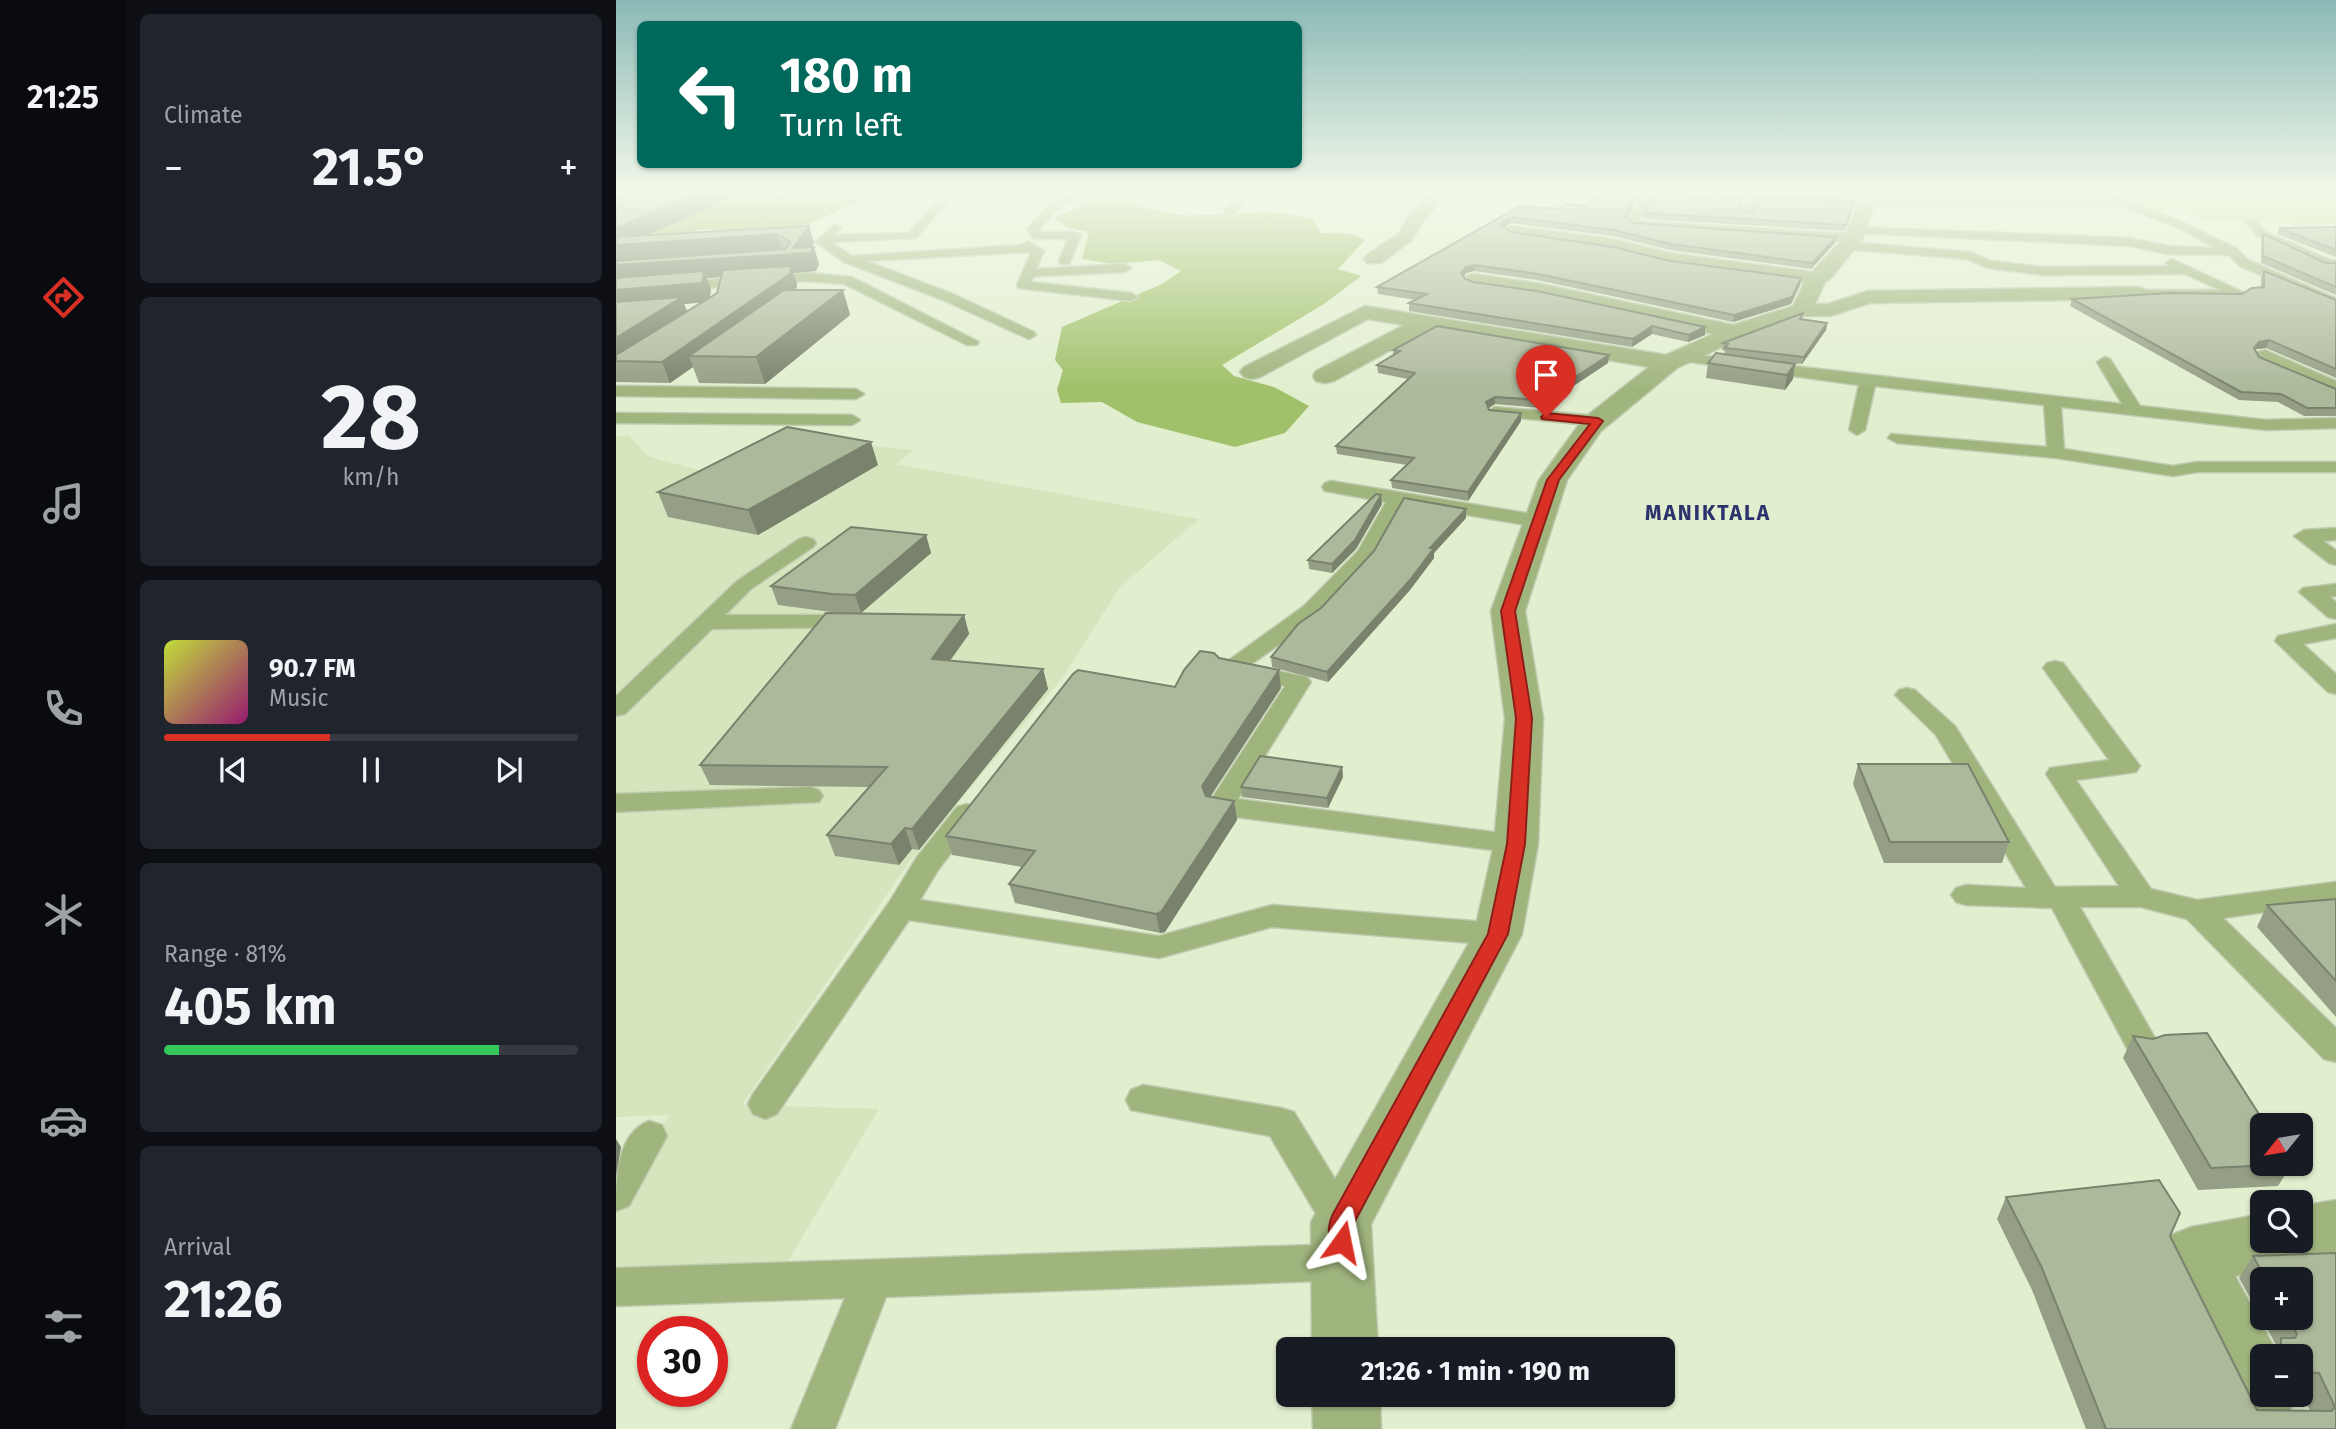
<!DOCTYPE html>
<meta charset="utf-8">
<style>
:root{--surface:#171b24;--page:#20242c;--text:#f1f3f6;--muted:#9ea1a6;--line:#363941;--accent:#d93025}
body{margin:0;font-family:"Fira Sans",sans-serif;background:var(--page);color:var(--text);height:100vh;display:flex;flex-direction:column;font-size:26px;white-space:nowrap}
*{box-sizing:border-box;margin:0}
p{font-size:23px;color:var(--muted)}
.icon{flex:none;width:38px;height:38px;fill:none;stroke:currentColor;stroke-width:2;stroke-linecap:round;stroke-linejoin:round}
.map{position:relative;flex:1;overflow:hidden}
.sheet{display:flex;flex-direction:column;gap:14px;padding:14px;background:#0d0f14;width:490px}
.sheet>*{flex:none}
.banner{position:absolute;left:21px;top:21px;width:665px;height:147px;border-radius:10px;box-shadow:0 2px 5px #0004;background:#00695c;color:#fff;overflow:hidden}
.needle{width:46px;rotate:240deg}
.tools{position:absolute;left:1634px;top:1113px;display:grid;gap:14px}
.tools a{display:grid;place-items:center;width:63px;height:63px;border-radius:10px;background:var(--surface);box-shadow:0 2px 5px #0004;font-size:35px}
.speed{position:absolute;left:21px;top:1316px;display:flex;gap:14px;font-size:35px;font-weight:700;text-align:center}
.speed>*{display:grid;place-content:center;width:91px;height:91px;border-radius:50%;background:var(--surface);box-shadow:0 2px 5px #0004;line-height:1}
.speed .limit{border:10px solid #d22;background:#fff;color:#111}
.pin{position:absolute;display:grid;place-items:center;width:60px;height:60px;color:#fff;margin:-72px -30px;border-radius:50% 50% 50% 0;rotate:-45deg;box-shadow:0 0 7px #0007}
.pin .icon{rotate:45deg}
.me{position:absolute;width:77px;margin:-38px;rotate:12deg;stroke-linejoin:round;filter:drop-shadow(0 0 5px #0008)}
.turn{display:flex;align-items:center;gap:24px;height:147px;padding:0 28px;font-size:32px}
.turn .icon{width:91px;height:91px;stroke-width:2.5}
.turn b{display:block;font-size:49px;line-height:60px}
.big{font-size:52px;font-weight:700;line-height:1.1}
.sheet .card{flex:1;display:flex;flex-direction:column;justify-content:center;gap:10px;min-width:0;padding:0 24px;border-radius:10px;background:var(--page)}
.sheet .dial{align-items:center;gap:0}
.dial b{font-size:91px;line-height:1}
.song{display:flex;align-items:center;gap:21px}
.cover{width:84px;height:84px;border-radius:10px;background:linear-gradient(135deg,hsl(70 70% 55%),hsl(320 70% 35%))}
.played{height:7px;border-radius:4px;background:linear-gradient(90deg,var(--accent) 40%,var(--line) 40%)}
.keys{display:flex;justify-content:space-around;direction:ltr}
.heat{display:flex;justify-content:space-between;align-items:center;font-size:38px;direction:ltr}
.charge{height:10px;border-radius:5px;background:linear-gradient(90deg,#34c759 81%,var(--line) 0)}
.trip{position:absolute;left:660px;top:1337px;width:399px;height:70px;border-radius:10px;background:var(--surface);box-shadow:0 2px 5px #0004;font-weight:700;line-height:70px;text-align:center}
main{display:flex;flex:1;min-height:0}
.dock{display:flex;flex-direction:column;width:126px;justify-content:space-around;align-items:center;background:#090b0e;color:var(--muted)}
.dock .icon{width:49px;height:49px}
.dock .current{color:var(--accent)}
.dock b{font-size:32px;color:var(--text)}
.map>svg:first-child{display:block}
.built{fill:#d5e5be}
.green{fill:#c2e38d}
.water{fill:#a1c06a}
.lines{fill:none;stroke-linecap:round;stroke-linejoin:round}
.service-casing{stroke:#bfcbaf;stroke-width:3}
.minor-casing{stroke:#bfcbaf;stroke-width:3}
.service{fill:#a0b57e;fill-rule:evenodd}
.minor{fill:#a0b57e;fill-rule:evenodd}
.wall{fill:#959f85;fill-rule:evenodd}
.shaded-wall{fill:#79826c}
.building{fill:#adb99b;stroke:#79826c;stroke-width:2}
.route{fill:#d93025;stroke:#8d1f18;stroke-width:2}
.labels{text-anchor:middle;dominant-baseline:central;stroke-width:5;stroke-linejoin:round;paint-order:stroke}
.far-district-label{font-size:21px;font-weight:bold;letter-spacing:2px;fill:#2c326c;stroke:#e2efcf}
</style>
<main>
<nav class="dock">
<b>21:25</b>
<svg class="icon current" aria-label="directions" viewBox="0 0 24 24"><path d="M12 3l9 9-9 9-9-9zM9 14v-3h6M13 9l2 2-2 2"/></svg>
<svg class="icon" aria-label="music" viewBox="0 0 24 24"><path d="M9 18V5l10-2v13"/><circle cx="6" cy="18" r="3"/><circle cx="16" cy="16" r="3"/></svg>
<svg class="icon" aria-label="phone" viewBox="0 0 24 24"><path d="M5 4h4l2 5-3 2q2 4 5 5l2-3 5 2v4C11 20 4 13 5 4z"/></svg>
<svg class="icon" aria-label="climate" viewBox="0 0 24 24"><path d="M12 3v18M4 7l16 10M4 17L20 7"/></svg>
<svg class="icon" aria-label="car" viewBox="0 0 24 24"><path d="M5 17H2v-5l4-1 3-4h7l3 4 3 1v5h-3M9 17h6M6 11h13"/><circle cx="7" cy="17" r="2"/><circle cx="17" cy="17" r="2"/></svg>
<svg class="icon" aria-label="filters" viewBox="0 0 24 24"><path d="M4 7h16M4 17h16"/><circle cx="9" cy="7" r="2"/><circle cx="15" cy="17" r="2"/></svg>
</nav>
<section class="sheet">
<div class="card"><p>Climate</p>
<div class="heat"><a>−</a><b class="big">21.5°</b><a>+</a></div>
</div>
<div class="card dial"><b>28</b><p>km/h</p></div>
<div class="card">
<div class="song"><i class="cover"></i><div><b>90.7 FM</b><p>Music</p></div></div>
<div class="played"></div>
<div class="keys"><svg class="icon" aria-label="previous" viewBox="0 0 24 24"><path d="M18 5L8 12l10 7zM5 5v14"/></svg><svg class="icon" aria-label="pause" viewBox="0 0 24 24"><path d="M8 5v14M16 5v14"/></svg><svg class="icon" aria-label="next" viewBox="0 0 24 24"><path d="M6 5l10 7-10 7zM19 5v14"/></svg></div>
</div>
<div class="card"><p>Range · 81%</p><b class="big">405 km</b><div class="charge"></div></div>
<div class="card"><p>Arrival</p><b class="big">21:26</b></div>
</section>
<div class="map">
<svg width="1720" height="1429" viewBox="0 0 1720 1429">
<rect width="100%" height="100%" fill="#e2efcf"/>
<!-- built -->
<path class="built" d="M13,435l18,21 66,18 85,-35 116,11 -18,14 303,55 -79,68 -57,90 -153,184 -168,244 137,4 -91,152 -172,13v-62l53,-97 -53,2v-680z"/>
<!-- green -->
<path class="green" d="M1489,190h231v34l-127,-3 -25,-12 -32,4z"/>
<!-- water -->
<path class="water" d="M188,190h82l-78,34 -46,9 -58,-4 -38,10 -24,1 -26,-37c60,-2 131,5 188,-13z
M498,198c23,5 44,15 68,17 44,2 87,-9 130,4l9,14 30,1 14,6 -27,29 23,7 -37,28 -102,61 12,11 40,11 35,19 -24,27 -50,14 -98,-25 -35,-20 -41,1 -4,-13 6,-20 -8,-10 7,-33 100,-43 19,-13 -22,-11 -45,4 -32,-5 7,-27 -20,-4 -15,-10 31,-14z"/>
<g class="lines">
<!-- service casing -->
<g class="service-casing">
<path id="service" d="M336,190h12l-21,17 -27,31 -85,4 20,14 171,-11 6,-4 16,10 -8,18 89,-5 6,4 -6,4 -85,4 -7,1 -2,5 100,11 7,4 -7,4 -113,-13 -1,-3 14,-32 -5,-1 -160,9 87,33 81,38 2,3 -7,4 -86,-39 -99,-38 -28,-20 19,-18 6,3 -7,8 75,-2 26,-30z
M466,190h29l-43,12 -15,11 -14,16 2,3h34l6,3 -12,29h-8l-2,-3 9,-22h-31l-4,-1 -6,-9 25,-27z
M624,190h10l-16,25h-8l-2,-2z
M1023,190h10l3,4 -12,27 214,13 6,4 -6,4 -221,-15 -6,-3 15,-30z
M1090,190l39,2 9,3 167,6 186,-1 -6,-5 5,-3 76,30 54,26 12,12 88,38v9l-96,-41 -11,-11 -61,-1 -39,-8 -272,-13 -6,-3 6,-3 273,11 38,8 48,2 -42,-22 -55,-20 -198,1 -165,-6 -3,12 -6,3 -6,-3 5,-14 -32,-2z
M1632,221h8l10,11 64,28h6v8l-12,-1 -66,-31 -12,-13z
M1233,242l121,10 21,9 52,6 126,-1 -3,-3 6,-4 75,35 -7,4 -102,-1 -7,-4 2,-3h87l-35,-16 -142,1 -55,-7 -21,-9 -122,-10v-6z
M191,273l45,4 127,65 -2,3h-10l-123,-61 -37,-3 -191,13v-8z
M1065,353l441,51 -25,-42 8,-5 5,2 30,47 126,14 70,-2v10l-70,2 -205,-23 3,42 109,17 24,-4h139v10h-139l-24,4 -117,-18 -159,-15 -9,-5 3,-4 156,13 -3,-42 -169,-19 -10,44 -8,5 -8,-5 10,-45 -183,-25 -2,-3 2,-3z
M0,386l240,3 8,5 -8,5 -240,-3z
M879,407l103,9 8,5 -8,5 -109,-11 -2,-3z
M0,413l236,2 8,5 -8,5 -236,-2z
M715,481l207,34 10,6 -10,6 -135,-23 -30,54 -53,58 -70,49 57,12 4,5 -73,117 278,36 10,2 4,7 -4,7 -10,2 -296,-38 -10,-3 -3,-6 78,-120 -63,-13 -4,-5 86,-62 54,-55 28,-49 -61,-11 -3,-4 3,-4z
M1720,528v12l-13,1 13,9v15l-7,-2 -35,-27 10,-6z
M190,537l7,2 3,4 -3,4 -62,42 -26,26h125l8,2 3,5 -3,5 -146,2 -87,85 -9,2v-20l121,-115 62,-42z
M1720,584v12l-6,1 6,5v17l-8,-2 -29,-25 4,-4z
M1720,624v14l-33,6 33,30v20l-8,-2 -53,-51 3,-5z
M1439,661l8,2 77,103 -4,6 -60,8 75,109 46,11 139,-18v20l-113,16 113,110v34l-12,-3 -137,-140 -46,-12h-61l79,138 -5,9 -12,4 -12,-4 -78,-146 -86,-3 -10,-3 -5,-7 5,-7 10,-3 60,3 -90,-153 -41,-40 4,-5 8,-2 8,2 40,36 100,161 64,-1 -73,-112 4,-6 59,-8 -66,-92 4,-5z
M194,787l9,3 4,6 -4,6 -203,10v-18z
M351,804l10,3 4,6 -43,57 -18,30 239,36 113,-31 226,18 11,3 4,8 -4,8 -11,3 -226,-18 -113,31 -250,-38 -132,194 -12,5 -12,-5 -5,-10 5,-10 137,-193 27,-44 40,-50z
M527,1085l138,23 13,4 60,98 6,12 -6,12 -13,5 -13,-5 -58,-98 -139,-26 -5,-10 5,-10z
M33,1121l13,4 5,11 -38,70 -13,5c0,-32 0,-77 33,-90z
M727,1244l14,5 6,13 -6,13 -14,5 -457,17 -51,132h-44l54,-131 -229,8v-38z"/>
</g>
<!-- minor casing -->
<g class="minor-casing">
<path id="minor" d="M818,190h17l-28,31 -11,19 -31,23h-14l-3,-4 3,-4 32,-22 10,-18z
M1238,190h18l5,6 -14,42 -31,39 -7,5 -10,22h13l40,-13 270,-4 7,2 3,4 -3,4 -7,2 -268,4 -40,13h-26l-56,19 -71,33 -76,63 -34,49 -42,131 18,107 -5,126 -16,90 -151,290 7,125h-66l-1,-127 163,-288 20,-90 11,-126 -14,-107 48,-131 44,-61 66,-52 -220,-38 -95,52 -9,2 -9,-2 -3,-5 3,-5 88,-46 -36,-6 -108,58 -8,2 -8,-2 -4,-5 4,-5 121,-61 301,49 47,-21 -176,-39 -63,-9 -7,-2 -3,-4 3,-4 7,-2 63,9 196,42 60,-19 11,-23 -134,-18 -57,-14 -102,-15 -9,-5 9,-5 102,13 57,14 142,19 33,-35 15,-40z
M1649,350l71,31v16l-79,-35 -4,-5 4,-5z
M1720,1200v56l-35,6 -10,-4 -23,11 -33,7 44,80h-16v39h33l-9,23 -24,10 -24,-10 -79,-162 9,-20 22,-9 72,-13v27h38v-35z
M696,1395h68l1,34h-68z"/>
</g>
<!-- service -->
<use href="#service" class="service"/>
<!-- minor -->
<use href="#minor" class="minor"/>
</g>
<!-- wall -->
<path class="wall" d="M0,190l97,17 -69,29 165,-10 5,17 -3,4 8,17 -3,7 -23,2 4,11 -1,6h47l7,25 -85,69 -66,-1 -6,-16 -23,16 -54,-1zM105,277l-4,16 -8,5 2,-8 -4,-12zM86,302l-15,9 -3,-7z
M1153,190h88l-1,6 -85,-3z
M1020,194v6l-9,18 6,5 203,14 -1,6 -24,26 -141,-19 -57,-14 -102,-13 -7,4 7,5 289,53 -9,19 -58,18 -196,-42 -63,-9 -8,2 -2,4 1,2 8,3 232,53 -17,7 -36,-8 -20,13 -223,-36v-8l7,-3 -38,-6 -1,-7 143,-81 37,3 28,-3z
M1126,202l-2,7 7,4 106,-6 -8,24 -201,-12v-6z
M1720,227v30l-59,-23 2,-6z
M1647,234l63,29h10v32l-75,-32v-23z
M1648,271l72,29v78l-70,-30 -10,1 -1,2 4,6 77,32v27h-32l-26,-14 -39,-2 -169,-94 2,-7 170,-5 19,-7v-9z
M1186,319l25,4 -1,7 -24,34 -28,-3 19,18 -8,11 -79,-12 2,-15 16,-8 1,-4 -3,-1 1,-7z
M777,350l216,5 -1,8 -68,45 -45,-4 -7,4 1,2 32,11 -53,80 -76,-13 -1,-8 16,-15 -70,-11 -1,-8 72,-67 -30,-6 -1,-8 16,-10z
M262,465l-120,70 -90,-18 -10,-25z
M766,504l-26,45 -24,24 -23,-4 -1,-9z
M850,518l-32,35v5l-24,32 -82,92 -56,-15 -1,-10z
M310,535l5,18 -70,60h-22l-61,-8 -7,-19z
M348,615l5,19 -19,27 93,8 5,20 -129,161 -7,-1 -13,16 -64,-9 -8,-21 42,-48 -159,-2 -10,-20z
M603,658l62,30 -71,108 24,5 3,19 -72,112 -5,1 -145,-30 -6,-19 13,-17 -70,-12 -6,-19z
M1242,764l151,78 -7,21h-118l-31,-79z
M726,767l1,10 -15,31 -86,-11 -1,-10z
M1720,899v118l-79,-90 10,-22z
M1517,1036l159,128 -14,22 -80,4 -75,-132z
M1390,1197l164,39 87,174 53,1 -8,-17h-1v-38h-34l9,-11 -37,-67 14,-22 83,-3v176h-250l-54,-139 -35,-71zM1647,1279h38v39h-38z"/>
<!-- shaded-wall -->
<path class="shaded-wall" d="M93,190h36l-32,17 -90,38 154,-11 6,17 -167,12v-35z
M1020,194v6l-11,23v-6z
M1238,201l-1,6 -8,24 1,-6z
M895,217v6l-11,7v-6z
M193,226l5,17 -7,11 7,-7 5,17 -3,7 -23,2 4,11 -1,9 -107,63 4,11 -23,16 -8,-21 128,-89 -83,5 4,12 -2,12 -25,2 5,12 -73,45v-96l177,-17z
M1220,237l-1,6 -24,26 1,-6z
M858,265v6l-8,2 -5,7v-7l5,-6z
M1185,278l-1,7 -9,19 -58,18 1,-7z
M227,290l7,25 -85,69 -9,-27z
M1211,323l-1,7 -24,34 2,-7z
M1036,326v8l-20,13 1,-8z
M1089,327v8l-17,7 1,-7z
M1653,340l-3,8 -10,1 -5,6 3,-7 5,-6z
M993,355l-1,8 -68,45v-8z
M1179,364l-2,15 -8,11 2,-15z
M879,397v7l-9,6v-8z
M905,413v8l-53,80v-9z
M255,442l7,23 -120,70 -10,-25z
M765,495l1,9 -26,45 -24,24v-9z
M850,509v9l-32,35v5l-24,32 -82,92 -1,-10 103,-124z
M310,535l5,18 -70,60 -6,-18z
M348,615l5,19 -32,44 -5,-19z
M427,669l5,20 -129,161 -7,-21z
M663,670l2,18 -76,117 -3,-19z
M726,767l1,10 -15,31 -1,-10z
M618,801l3,19 -72,112 -5,1 -4,-19z
M289,828l7,21 -13,16 -8,-21z
M0,1139l5,8 -5,29z"/>
<!-- building -->
<path class="building" d="M0,190h93l-93,38z
M985,191l35,3 -11,23 8,6 203,14 -24,26 -141,-19 -57,-14 -103,-13 -11,7 11,8 102,15 57,14 131,17 -9,19 -58,18 -196,-41 -64,-9 -8,2 -5,6 4,6 8,3 64,9 168,36 -16,8 -37,-9 -19,13 -224,-36 18,-9 -50,-7 143,-81 37,3 8,-5 20,2z
M1037,194l90,3 -4,11 8,5 8,-3 4,-12 95,3 -8,24 -202,-12z
M193,226l-16,22 21,-1 -4,6 -194,12v-4l169,-12 5,-7 -13,-8 -161,11v-8z
M1720,227v23l-57,-22z
M1647,234l63,29h10v24l-73,-31z
M175,266l-1,8 -128,88 -46,-1v-6l101,-62 6,-23z
M88,271l-2,12 -86,7v-12z
M1648,271l72,29v69l-67,-29 -10,2 -5,6 5,9 77,32v19h-29l-26,-14 -40,-2 -169,-93 97,-6 73,1 10,-6 12,-1z
M168,290h59l-87,67 -67,-1z
M66,297l-66,41v-36z
M1187,313l-3,6 27,4 -23,34 -79,-9 3,-4 -5,-1z
M821,326l172,29 -69,45 -45,-3 -9,5 3,8 32,3 -53,79 -77,-12 23,-22 -78,-12 79,-73 -38,-8 23,-14 -7,-1z
M1100,353l79,11 -8,11 -79,-12z
M171,427l84,15 -123,68 -90,-18z
M760,494l5,1 -26,45 -23,24 -24,-4z
M788,498l62,11 -36,39h4l-24,32 -83,92 -56,-15 27,-33 23,-16 53,-57z
M235,527l75,8 -71,60 -23,-1 -61,-8z
M210,613l138,2 -32,44 111,10 -131,160 -7,-1 -14,16 -64,-9 60,-68 -187,-2z
M584,651l14,2 5,5 60,12 -77,116 4,10 28,5 -73,111 -5,2 -147,-30 26,-33 -89,-15 127,-162 5,-4 97,17 9,-17z
M644,756l82,11 -15,31 -86,-11z
M1242,764h110l41,78h-119z
M1720,899v82l-69,-76z
M1591,1033l59,92h-3v39h29l-81,4 -78,-132 20,3 12,-4z
M1543,1180l21,33 -10,23 87,174 75,1 3,-4 -16,-34 -18,-1v-16h-20v-18h14l2,-4 -9,-16h13v-39h-35l-13,-23 83,-3v176h-230l-64,-161 -36,-71z"/>
<!-- sky -->
<linearGradient id="sky" x2="0" y2="1"><stop stop-color="#8bb9b6"/><stop offset="0.49" stop-color="#f2f8e9"/><stop offset="1" stop-color="#f2f8e9" stop-opacity="0"/></linearGradient>
<rect width="1720" height="390" fill="url(#sky)"/>
<!-- route -->
<path class="route" d="M930,413l52,5 5,3 -44,59 -44,131 17,107 -7,126 -17,90 -154,289v19l-3,9 -9,3 -9,-3c-5,-12 -6,-25 0,-37l155,-280 19,-90 9,-126 -15,-107 46,-131 43,-56 -48,-5 -1,-2z"/>
<g class="labels">
<!-- far-district labels -->
<g class="far-district-label">
<text x="1092" y="513">MANIKTALA</text>
</g>
</g>
</svg>
<div class="tools">
<a><svg class="needle" viewBox="-14 -14 28 28"><path d="M0-13l5 13h-10z" fill="#e53935"/><path d="M0 13l5-13h-10z" fill="#9ea1a6"/></svg></a>
<a><svg class="icon" aria-label="search" viewBox="0 0 24 24"><circle cx="10" cy="10" r="6"/><path d="M15 15l6 6"/></svg></a>
<a>+</a>
<a>−</a>
</div>
<div class="speed"><div class="limit">30</div></div>
<div class="pin" style="left:930px;top:417px;background:#d93025"><svg class="icon" aria-label="arrive" viewBox="0 0 24 24"><path d="M6 21V4h12l-3 4 3 4H6"/></svg></div>
<svg class="me" style="left:726px;top:1242px" viewBox="-20 -20 40 40"><path d="M0-17L14 15 0 8-14 15z" fill="#d93025" stroke="#fff" stroke-width="4"/></svg>
<div class="trip">21:26 · 1 min · 190 m</div>
<div class="banner">
<div class="turn"><svg class="icon" aria-label="left" viewBox="0 0 24 24"><path d="M17 20v-9H6M10 6l-5 5 5 5"/></svg><div><b>180 m</b>Turn left</div></div>
</div>
</div>
</main>
